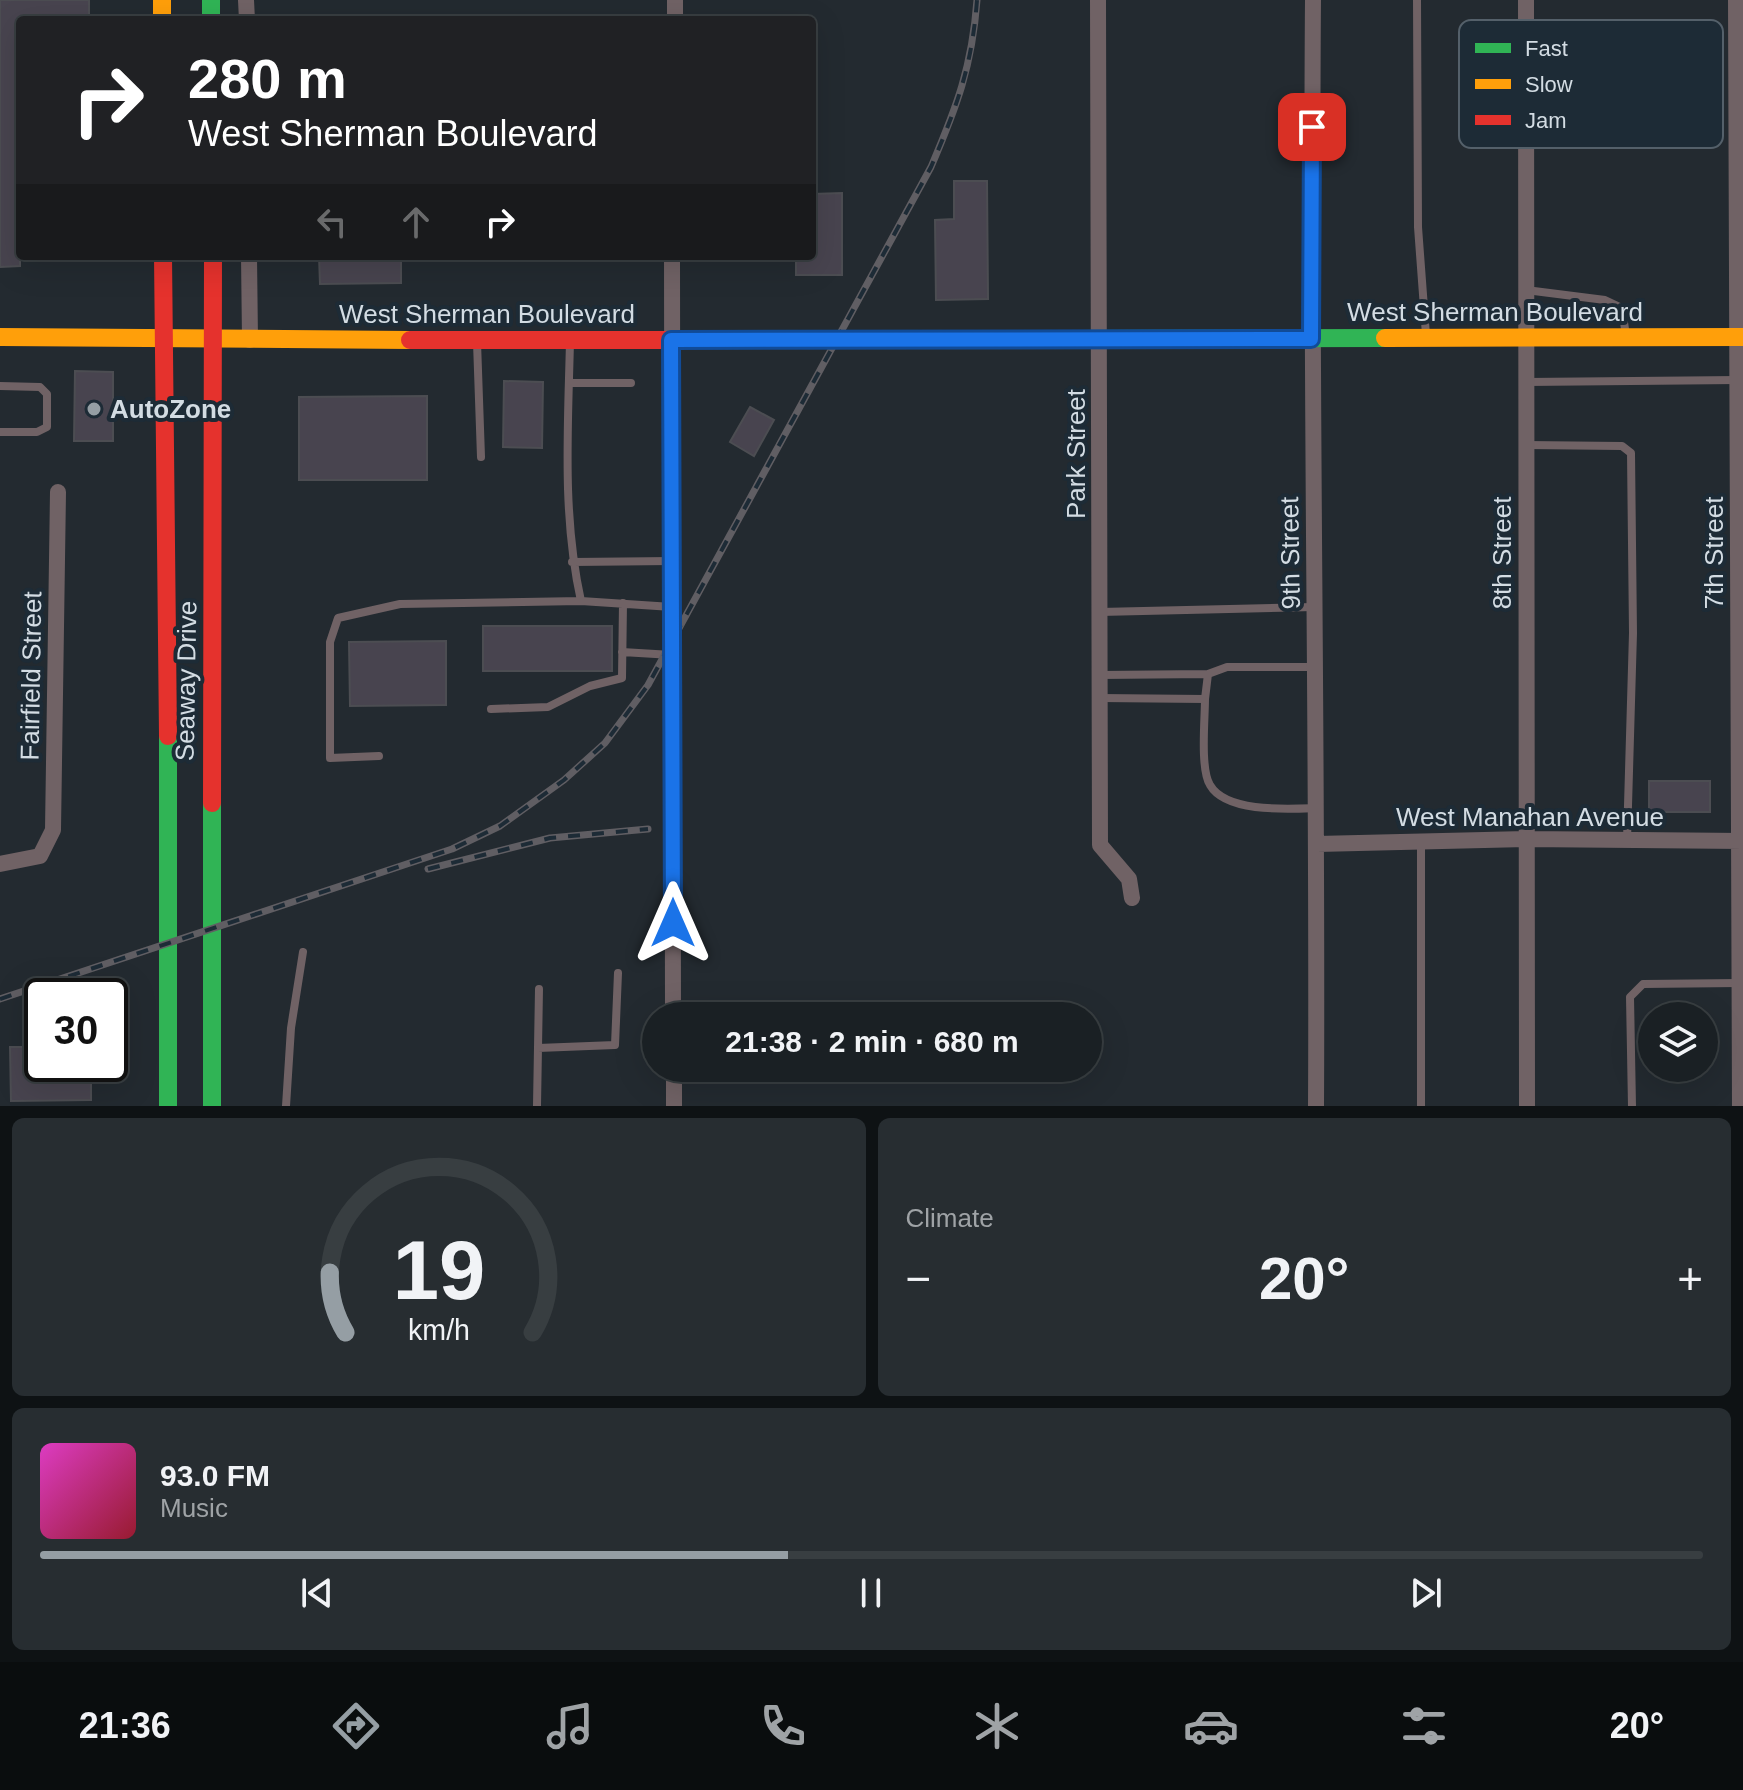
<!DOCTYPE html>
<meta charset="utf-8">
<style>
:root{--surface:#1a2024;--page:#272d31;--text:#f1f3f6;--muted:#9fa3a6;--line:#383e41;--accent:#959ea4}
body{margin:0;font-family:Helvetica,sans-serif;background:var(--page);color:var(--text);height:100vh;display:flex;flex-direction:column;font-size:30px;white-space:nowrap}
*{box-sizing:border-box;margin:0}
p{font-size:26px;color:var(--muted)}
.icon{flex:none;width:44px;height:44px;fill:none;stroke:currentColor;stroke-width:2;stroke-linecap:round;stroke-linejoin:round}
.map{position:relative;height:1106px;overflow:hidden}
.sheet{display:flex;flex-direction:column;gap:12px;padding:12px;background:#0e1214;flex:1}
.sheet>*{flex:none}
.guide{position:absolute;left:16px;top:16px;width:800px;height:244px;border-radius:8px;box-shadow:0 8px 32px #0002,0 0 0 2px var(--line);background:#202124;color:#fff;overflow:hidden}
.tools{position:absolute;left:1638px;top:1002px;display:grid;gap:16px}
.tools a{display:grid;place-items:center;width:80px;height:80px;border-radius:50%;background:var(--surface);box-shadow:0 8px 32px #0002,0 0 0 2px var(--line);font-size:40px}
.speed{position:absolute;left:24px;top:978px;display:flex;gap:16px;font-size:40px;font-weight:700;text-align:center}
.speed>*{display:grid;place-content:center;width:104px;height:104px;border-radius:50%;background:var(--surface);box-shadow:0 8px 32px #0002,0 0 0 2px var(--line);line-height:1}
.speed .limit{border:4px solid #111;border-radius:12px;background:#fff;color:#111}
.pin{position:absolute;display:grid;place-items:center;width:68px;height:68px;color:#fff;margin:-34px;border-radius:16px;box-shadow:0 4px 12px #0006}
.me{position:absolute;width:88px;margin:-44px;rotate:0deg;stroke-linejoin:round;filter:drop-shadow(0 0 6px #0008)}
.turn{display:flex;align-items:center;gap:28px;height:168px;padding:0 40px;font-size:36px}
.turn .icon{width:104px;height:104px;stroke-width:2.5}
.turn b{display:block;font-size:56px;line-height:68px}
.lanes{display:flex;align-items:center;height:76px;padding:0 40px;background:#0003;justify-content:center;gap:40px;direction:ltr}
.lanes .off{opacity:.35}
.big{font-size:60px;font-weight:800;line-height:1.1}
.sheet .widget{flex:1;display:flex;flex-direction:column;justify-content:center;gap:12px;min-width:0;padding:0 28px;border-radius:12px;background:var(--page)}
.sheet .dial{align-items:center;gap:0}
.dial svg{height:208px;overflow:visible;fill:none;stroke:var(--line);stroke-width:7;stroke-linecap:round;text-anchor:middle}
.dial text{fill:var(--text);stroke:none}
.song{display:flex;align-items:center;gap:24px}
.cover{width:96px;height:96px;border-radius:12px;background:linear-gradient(135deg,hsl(310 70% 55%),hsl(350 70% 35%))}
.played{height:8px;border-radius:4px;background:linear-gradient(90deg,var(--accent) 45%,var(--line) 45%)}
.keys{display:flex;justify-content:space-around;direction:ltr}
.heat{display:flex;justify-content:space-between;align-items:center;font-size:44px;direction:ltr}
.sheet .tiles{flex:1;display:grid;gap:12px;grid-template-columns:1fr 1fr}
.widget:last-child{grid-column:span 2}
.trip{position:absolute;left:642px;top:1002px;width:460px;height:80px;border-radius:40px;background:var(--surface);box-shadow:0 8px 32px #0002,0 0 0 2px var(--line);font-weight:800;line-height:80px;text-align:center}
.tab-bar{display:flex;height:128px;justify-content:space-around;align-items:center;background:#0a0d0e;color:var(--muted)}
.tab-bar .icon{width:56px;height:56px}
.tab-bar .selected{color:var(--accent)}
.tab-bar b{font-size:36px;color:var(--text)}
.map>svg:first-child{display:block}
.building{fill:#48444f;stroke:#4c4d52;stroke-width:2}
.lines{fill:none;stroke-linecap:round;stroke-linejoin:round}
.lane{stroke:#706265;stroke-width:8}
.street{stroke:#706265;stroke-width:16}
.fast{stroke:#30b455;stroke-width:18}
.slow{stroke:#ff9f0a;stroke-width:18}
.jam{stroke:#e5322d;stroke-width:18}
.rail-casing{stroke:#605e63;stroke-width:7}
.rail{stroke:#1d2b36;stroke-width:4;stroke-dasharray:12;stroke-linecap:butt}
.route-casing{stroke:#114b97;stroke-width:20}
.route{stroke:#1a73e8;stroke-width:14}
.poi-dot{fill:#959ea4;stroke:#1d2b36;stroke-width:3}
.labels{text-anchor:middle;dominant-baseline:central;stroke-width:8;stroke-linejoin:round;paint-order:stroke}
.street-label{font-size:26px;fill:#d3dce3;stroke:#1d2b36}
.poi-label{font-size:26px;font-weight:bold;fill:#d3dce3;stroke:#1d2b36;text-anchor:start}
.key{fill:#1d2b36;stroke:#54606a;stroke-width:2}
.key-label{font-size:22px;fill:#d3dce3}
</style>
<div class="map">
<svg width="1743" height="1106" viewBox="0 0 1743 1106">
<rect width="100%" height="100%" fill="#232a30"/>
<!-- building -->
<path class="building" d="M0,0h89v20h-69v246l-20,1z
M954,181h33l1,118 -52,1 -1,-80 19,-1z
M842,193v82h-46v-19h16v-62z
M319,256h82v27l-81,1z
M75,371l38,1v69h-39z
M504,381l39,1 -1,66 -39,-1z
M427,396v84h-128v-83z
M750,407l24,13 -20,36 -24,-14z
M483,626h129v45h-129z
M446,641v64l-96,1 -1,-64z
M1649,781h61v31h-61z
M10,1047h32v17h49v36l-80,1z"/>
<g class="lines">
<!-- lane -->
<path class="lane" d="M1417,0l1,227 8,108
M1526,290l79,10 17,8 4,28
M570,341c-2,88 -8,174 11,260
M477,342l4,115
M1526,382l212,-2
M569,383h62
M0,386l40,1 7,7v33l-10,5h-37
M1526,445l96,1 9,7 2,180 -6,207
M572,562l100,-1
M1100,612l214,-5
M622,652l50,3
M1100,675l108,-1
M1100,698l105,1 3,-25 19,-7h89
M1205,699c0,20 -5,70 5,86 16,28 78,24 106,23
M491,709l57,-2 42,-21 32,-8 1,-75
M379,756l-49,2v-116l8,-24 62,-14 181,-3 91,6
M1421,842v264
M538,1048l77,-3 3,-72
M286,1106l5,-78 12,-76
M537,1106l2,-117
M1632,1106l-2,-109 13,-13 96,-1"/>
<!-- street -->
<path class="street" d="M246,0l1,20
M1098,0l2,845 29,34 3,19
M1313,0c-3,369 5,737 3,1106
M1526,0l1,1106
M1736,0l4,1106
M675,20v-20
M249,256l1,84
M672,256l1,760
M1317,844l209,-5 217,2
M0,864l40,-8 13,-26 5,-338
M674,1068v38"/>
<!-- fast -->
<path class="fast" d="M211,0v20
M732,340l653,-2
M168,736v370
M212,1106v-303"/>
<!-- slow -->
<path class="slow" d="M162,0v20
M0,337l410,3
M1385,338l358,-1"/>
<!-- jam -->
<path class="jam" d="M163,256l5,480
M410,340h322
M212,803l1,-547"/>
<!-- rail casing -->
<g class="rail-casing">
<path id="rail" d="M428,869l122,-31 98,-9
M0,999l452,-150 48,-23 64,-46 41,-37 43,-58 283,-518c26,-61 41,-100 46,-167"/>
</g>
<!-- rail -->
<use href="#rail" class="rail"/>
</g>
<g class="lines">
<!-- route casing -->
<g class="route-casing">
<path id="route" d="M673,923l-2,-583 640,-1 1,-212"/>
</g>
<!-- route -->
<use href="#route" class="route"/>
</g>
<!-- markers -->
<circle class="poi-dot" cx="94" cy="409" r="8"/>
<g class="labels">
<!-- street labels -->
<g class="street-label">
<text x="1495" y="312">West Sherman Boulevard</text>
<text x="487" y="314">West Sherman Boulevard</text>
<text transform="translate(1076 454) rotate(-90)">Park Street</text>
<text transform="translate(1290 553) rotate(-91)">9th Street</text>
<text transform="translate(1502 553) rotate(-90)">8th Street</text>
<text transform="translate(1714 553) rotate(-90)">7th Street</text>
<text transform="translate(31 676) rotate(-89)">Fairfield Street</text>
<text transform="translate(186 681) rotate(-89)">Seaway Drive</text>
<text x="1530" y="817">West Manahan Avenue</text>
</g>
<!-- poi labels -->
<g class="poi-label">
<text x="110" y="409">AutoZone</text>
</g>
</g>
<!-- legend -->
<rect x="1459" y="20" width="264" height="128" rx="12" class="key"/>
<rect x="1475" y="43" width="36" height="10" fill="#30b455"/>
<rect x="1475" y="79" width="36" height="10" fill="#ff9f0a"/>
<rect x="1475" y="115" width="36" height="10" fill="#e5322d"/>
<g class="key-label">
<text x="1525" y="56">Fast</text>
<text x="1525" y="92">Slow</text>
<text x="1525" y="128">Jam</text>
</g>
</svg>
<div class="tools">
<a><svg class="icon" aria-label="layers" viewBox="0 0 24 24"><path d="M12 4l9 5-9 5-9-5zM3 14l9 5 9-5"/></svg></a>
</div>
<div class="speed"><div class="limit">30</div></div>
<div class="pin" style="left:1312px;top:127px;background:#d93025"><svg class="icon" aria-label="arrive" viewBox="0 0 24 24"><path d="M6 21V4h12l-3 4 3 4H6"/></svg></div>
<svg class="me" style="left:673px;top:923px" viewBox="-20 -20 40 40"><path d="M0-17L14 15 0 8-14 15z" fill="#1a73e8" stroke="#fff" stroke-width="4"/></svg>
<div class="trip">21:38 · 2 min · 680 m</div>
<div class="guide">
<div class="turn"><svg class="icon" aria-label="right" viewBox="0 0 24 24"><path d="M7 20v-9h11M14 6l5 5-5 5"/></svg><div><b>280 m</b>West Sherman Boulevard</div></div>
<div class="lanes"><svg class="icon off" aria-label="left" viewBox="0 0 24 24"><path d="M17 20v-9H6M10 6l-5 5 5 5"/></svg><svg class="icon off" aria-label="ahead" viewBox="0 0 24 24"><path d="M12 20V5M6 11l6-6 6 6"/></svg><svg class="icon" aria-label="right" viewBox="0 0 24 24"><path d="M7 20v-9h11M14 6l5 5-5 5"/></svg></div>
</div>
</div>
<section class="sheet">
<div class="tiles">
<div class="widget dial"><svg viewBox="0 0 100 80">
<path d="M14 69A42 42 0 1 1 86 69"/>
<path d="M14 69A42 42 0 0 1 8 46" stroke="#959ea4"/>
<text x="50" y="56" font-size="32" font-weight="700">19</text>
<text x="50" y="72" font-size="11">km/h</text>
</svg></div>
<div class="widget"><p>Climate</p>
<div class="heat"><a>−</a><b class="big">20°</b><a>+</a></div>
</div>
<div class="widget">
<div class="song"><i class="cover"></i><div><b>93.0 FM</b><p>Music</p></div></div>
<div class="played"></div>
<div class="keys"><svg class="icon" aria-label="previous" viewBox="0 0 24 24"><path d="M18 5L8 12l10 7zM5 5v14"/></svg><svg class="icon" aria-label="pause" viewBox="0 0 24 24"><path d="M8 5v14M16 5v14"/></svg><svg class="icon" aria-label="next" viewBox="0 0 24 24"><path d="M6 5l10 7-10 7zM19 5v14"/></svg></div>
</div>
</div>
</section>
<nav class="tab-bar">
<b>21:36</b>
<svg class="icon selected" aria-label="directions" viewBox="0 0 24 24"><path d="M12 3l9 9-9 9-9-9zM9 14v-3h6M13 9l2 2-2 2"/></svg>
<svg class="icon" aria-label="music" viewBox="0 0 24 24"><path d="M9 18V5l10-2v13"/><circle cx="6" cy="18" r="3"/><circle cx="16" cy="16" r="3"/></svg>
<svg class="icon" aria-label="phone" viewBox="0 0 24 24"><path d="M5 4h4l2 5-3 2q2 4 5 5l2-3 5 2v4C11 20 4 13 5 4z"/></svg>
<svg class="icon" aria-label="climate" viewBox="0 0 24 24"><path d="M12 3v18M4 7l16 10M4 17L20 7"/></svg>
<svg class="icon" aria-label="car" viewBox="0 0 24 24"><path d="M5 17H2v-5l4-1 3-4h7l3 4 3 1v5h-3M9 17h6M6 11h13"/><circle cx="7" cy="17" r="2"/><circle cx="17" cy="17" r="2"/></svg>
<svg class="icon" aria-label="filters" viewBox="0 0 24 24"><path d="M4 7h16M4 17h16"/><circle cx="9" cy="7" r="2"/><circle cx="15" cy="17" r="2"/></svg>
<b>20°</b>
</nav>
